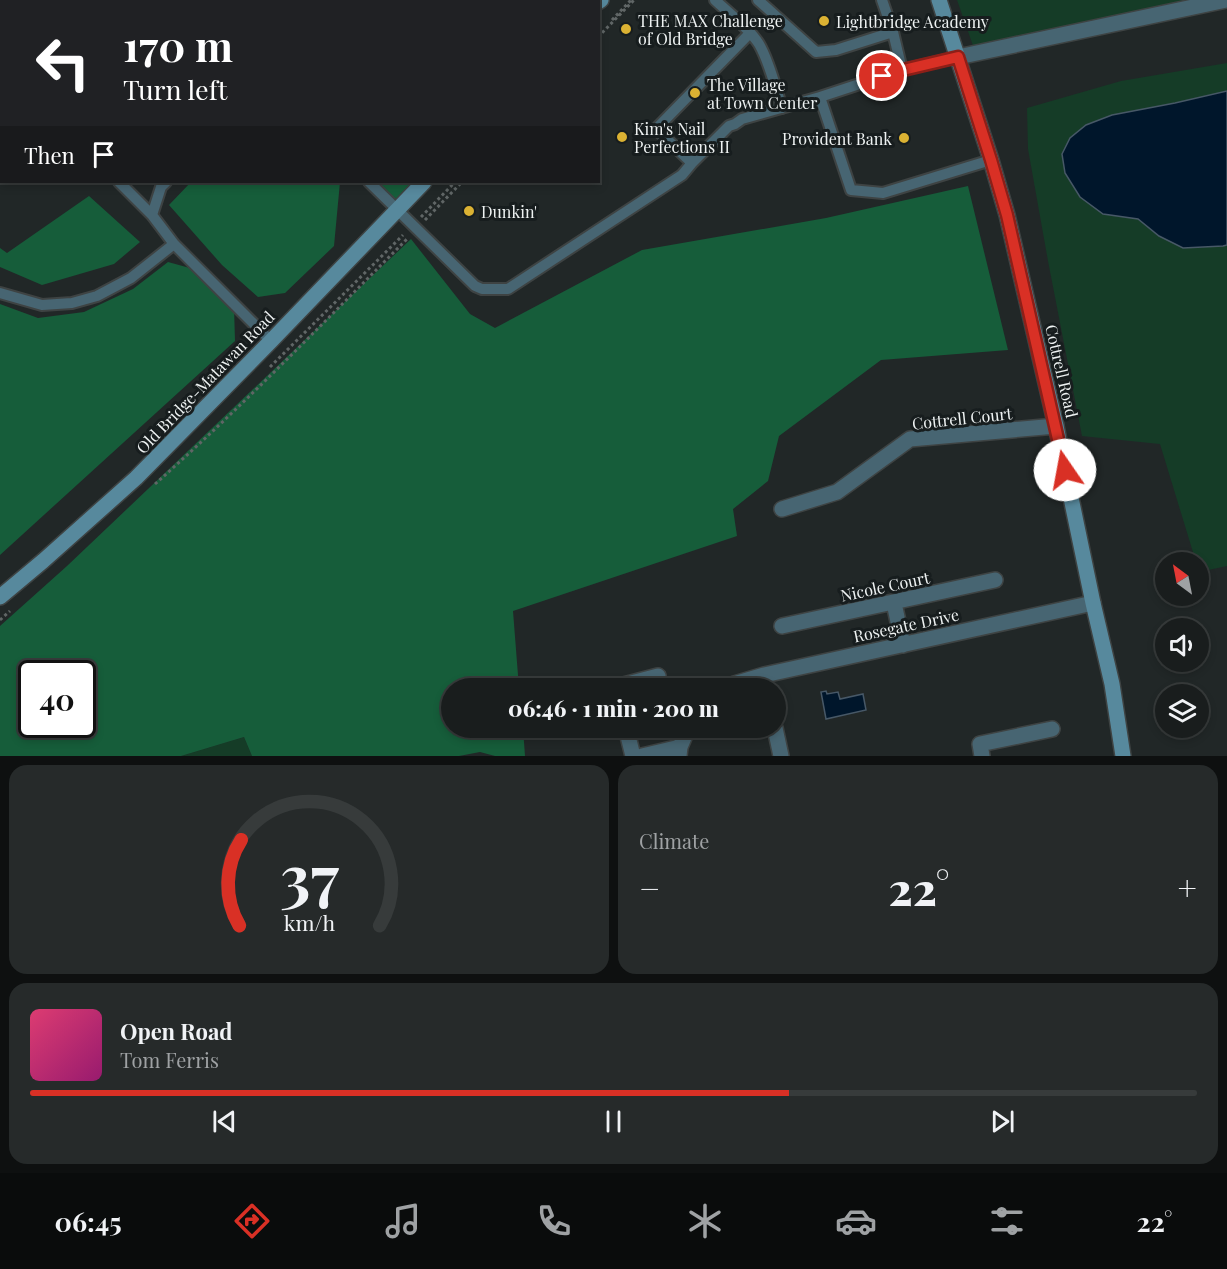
<!DOCTYPE html>
<meta charset="utf-8">
<style>
:root{--surface:#191d1d;--page:#262a2a;--text:#f1f3f6;--muted:#9fa2a4;--line:#373b3b;--accent:#d93025}
body{margin:0;font-family:"Playfair Display",serif;background:var(--page);color:var(--text);height:100vh;display:flex;flex-direction:column;font-size:22px;white-space:nowrap}
*{box-sizing:border-box;margin:0}
p{font-size:20px;color:var(--muted)}
.icon{flex:none;width:33px;height:33px;fill:none;stroke:currentColor;stroke-width:2;stroke-linecap:round;stroke-linejoin:round}
.map{position:relative;height:756px;overflow:hidden}
.sheet{display:flex;flex-direction:column;gap:9px;padding:9px;background:#0e1010;flex:1}
.sheet>*{flex:none}
.hud{position:absolute;left:0px;top:0px;width:600px;height:183px;box-shadow:0 3px 9px #0003,0 0 0 2px var(--line);background:#202124;color:#fff;overflow:hidden}
.needle{width:39px;rotate:328deg}
.tools{position:absolute;left:1155px;top:552px;display:grid;gap:12px}
.tools a{display:grid;place-items:center;width:54px;height:54px;border-radius:50%;background:var(--surface);box-shadow:0 3px 9px #0003,0 0 0 2px var(--line);font-size:30px}
.speed{position:absolute;left:18px;top:660px;display:flex;gap:12px;font-size:30px;font-weight:700;text-align:center}
.speed>*{display:grid;place-content:center;width:78px;height:78px;border-radius:50%;background:var(--surface);box-shadow:0 3px 9px #0003,0 0 0 2px var(--line);line-height:1}
.speed .limit{border:3px solid #111;border-radius:9px;background:#fff;color:#111}
.pin{position:absolute;display:grid;place-items:center;width:51px;height:51px;color:#fff;margin:-26px;border:3px solid #fff;border-radius:50%;box-shadow:0 2px 6px #0007}
.me{position:absolute;width:66px;margin:-33px;rotate:348deg;stroke-linejoin:round;filter:drop-shadow(0 0 4px #0008)}
.turn{display:flex;align-items:center;gap:21px;height:126px;padding:0 24px;font-size:27px}
.turn .icon{width:78px;height:78px;stroke-width:2.5}
.turn b{display:block;font-size:42px;line-height:51px}
.then{display:flex;align-items:center;height:57px;padding:0 24px;background:#0003;gap:12px;font-size:22px}
.big{font-size:45px;font-weight:800;line-height:1.1}
.sheet .card{flex:1;display:flex;flex-direction:column;justify-content:center;gap:9px;min-width:0;padding:0 21px;border-radius:18px;background:var(--page)}
.sheet .dial{align-items:center;gap:0}
.dial svg{height:156px;overflow:visible;fill:none;stroke:var(--line);stroke-width:7;stroke-linecap:round;text-anchor:middle}
.dial text{fill:var(--text);stroke:none}
.song{display:flex;align-items:center;gap:18px}
.cover{width:72px;height:72px;border-radius:9px;background:linear-gradient(135deg,hsl(340 70% 55%),hsl(320 70% 35%))}
.played{height:6px;border-radius:3px;background:linear-gradient(90deg,var(--accent) 65%,var(--line) 65%)}
.keys{display:flex;justify-content:space-around;direction:ltr}
.heat{display:flex;justify-content:space-between;align-items:center;font-size:33px;direction:ltr}
.sheet .tiles{flex:1;display:grid;gap:9px;grid-template-columns:1fr 1fr}
.card:last-child{grid-column:span 2}
.trip{position:absolute;left:441px;top:678px;width:345px;height:60px;border-radius:30px;background:var(--surface);box-shadow:0 3px 9px #0003,0 0 0 2px var(--line);font-weight:800;line-height:60px;text-align:center}
.menu{display:flex;height:96px;justify-content:space-around;align-items:center;background:#0a0c0c;color:var(--muted)}
.menu .icon{width:42px;height:42px}
.menu .active{color:var(--accent)}
.menu b{font-size:27px;color:var(--text)}
.map>svg:first-child{display:block}
.green{fill:#153c27}
.forest{fill:#165d3a;fill-rule:evenodd}
.water{fill:#00162b;stroke:#475867;stroke-width:1.5}
.lines{fill:none;stroke-linecap:round;stroke-linejoin:round}
.lane-casing{stroke:#3e4343;stroke-width:14}
.street-casing{stroke:#3e4343;stroke-width:18}
.secondary-casing{stroke:#3e4343;stroke-width:18}
.path{stroke:#606666;stroke-width:3;stroke-dasharray:3 3;stroke-linecap:butt}
.lane{stroke:#476572;stroke-width:10}
.street{stroke:#476572;stroke-width:15}
.secondary{stroke:#57899d;stroke-width:15}
.route-casing{stroke:#8d1f18;stroke-width:15}
.route{stroke:#d93025;stroke-width:10}
.poi-dot{fill:#dbb233;stroke:#171d1e;stroke-width:2}
.labels{text-anchor:middle;dominant-baseline:central;stroke-width:6;stroke-linejoin:round;paint-order:stroke}
.poi-label{font-size:16px;fill:#eef2f2;stroke:#171d1e;text-anchor:start}
.street-label{font-size:16px;fill:#eef2f2;stroke:#171d1e}
</style>
<div class="map">
<svg width="1227" height="756" viewBox="0 0 1227 756">
<rect width="100%" height="100%" fill="#212727"/>
<!-- green -->
<path class="green" d="M957,0h270l-249,60z
M1227,63v28l-52,12 -72,111 35,5 21,17 24,12 40,-2 4,-1v321l-28,6 -1,-10h-2l-36,-118 -78,-8 -34,-175 -20,-112 -1,-41 94,-27z
M244,737l8,19h-71z"/>
<!-- forest -->
<path class="forest" d="M266,0h335l-3,2h-331z
M191,182h149l-6,64 -49,47 -27,4 -36,-32 -53,-60z
M369,182h55l-26,26z
M968,186l40,164 -127,10 -102,76 -11,45 -35,28 4,27 -224,75 6,77h-67v40h71l2,28h-30l-15,-4 -21,4h-207l-8,-19 -63,19h-181v-130l67,-60 344,-327 59,75 25,14 147,-78 184,-32zM32,674h50v50h-50z
M89,196l51,46 -26,22 -72,21 -42,-18v-19l7,5z
M168,262l29,8 37,37 1,34 -235,214v-251l38,14 46,-6 49,-23z"/>
<!-- water -->
<path class="water" d="M1227,91v154l-4,1 -40,2 -24,-12 -21,-17 -35,-5 -23,-17 -15,-24 -3,-19 8,-16 16,-13 26,-10 63,-12z
M826,691l1,3 11,-2 2,7 23,-5 3,16 -40,9 -5,-27z"/>
<g class="lines">
<!-- lane casing -->
<g class="lane-casing">
<path id="lane" d="M67,0l1,2
M715,0c15,14 33,27 44,44 11,19 16,43 23,64
M758,0l58,52 20,-2 57,-18
M882,0l11,32 9,38
M263,2l2,-2
M0,63l2,1
M820,97l31,93 32,3 108,-33
M692,163l-36,-34 94,-96
M119,182l33,33
M166,182l-5,5 -9,28 22,29 97,97
M369,182l106,104 7,3h26l174,-114 10,-12 37,-37 6,-2 7,-5 78,-22 82,-27 56,-13
M0,293l42,12 30,-2 25,-7 34,-18 43,-34"/>
</g>
<!-- street casing -->
<g class="street-casing">
<path id="street" d="M958,57l268,-57
M782,509l55,-17 73,-53 146,-13
M894,603l9,42
M782,626l213,-46
M617,688l-1,-1 42,-11
M729,688l5,-4 30,-9 329,-72
M626,728l7,28
M775,728l6,28
M642,756l38,-9
M679,756l1,-9 8,-19
M982,756l-2,-12 72,-15"/>
</g>
<!-- secondary casing -->
<g class="secondary-casing">
<path id="secondary" d="M939,0l52,160 16,55 49,211 37,177 19,81 11,72
M598,2l3,-2
M0,597l43,-36 93,-83 135,-137 153,-159"/>
</g>
<!-- path -->
<path class="path" d="M498,0l1,2
M305,2l1,-2
M549,2l1,-2
M560,2l2,-2
M612,20l19,-20
M598,37l36,-37
M421,217l34,-35
M425,220l37,-38
M270,367l133,-132
M155,484c88,-78 170,-163 253,-246
M0,620l10,-9"/>
<!-- lane -->
<use href="#lane" class="lane"/>
<!-- street -->
<use href="#street" class="street"/>
<!-- secondary -->
<use href="#secondary" class="secondary"/>
</g>
<g class="lines">
<!-- route casing -->
<g class="route-casing">
<path id="route" d="M882,76l21,-6 55,-13 33,103 16,55 58,255"/>
</g>
<!-- route -->
<use href="#route" class="route"/>
</g>
<!-- markers -->
<g class="poi-dot">
<circle cx="824" cy="21" r="6"/>
<circle cx="626" cy="29" r="6"/>
<circle cx="695" cy="93" r="6"/>
<circle cx="622" cy="137" r="6"/>
<circle cx="904" cy="138" r="6"/>
<circle cx="469" cy="211" r="6"/>
</g>
<g class="labels">
<!-- poi labels -->
<g class="poi-label">
<text x="638" y="20">THE MAX Challenge<tspan x="638" dy="18">of Old Bridge</tspan></text>
<text x="836" y="21">Lightbridge Academy</text>
<text x="707" y="84">The Village<tspan x="707" dy="18">at Town Center</tspan></text>
<text x="634" y="128">Kim's Nail<tspan x="634" dy="18">Perfections II</tspan></text>
<text x="892" y="138" text-anchor="end">Provident Bank</text>
<text x="481" y="211">Dunkin'</text>
</g>
<!-- street labels -->
<g class="street-label">
<text transform="translate(1062 371) rotate(77)">Cottrell Road</text>
<text transform="translate(205 382) rotate(-46)">Old Bridge-Matawan Road</text>
<text transform="translate(962 418) rotate(-6)">Cottrell Court</text>
<text transform="translate(885 586) rotate(-12)">Nicole Court</text>
<text transform="translate(906 625) rotate(-12)">Rosegate Drive</text>
</g>
</g>
</svg>
<div class="tools">
<a><svg class="needle" viewBox="-14 -14 28 28"><path d="M0-13l5 13h-10z" fill="#e53935"/><path d="M0 13l5-13h-10z" fill="#9fa2a4"/></svg></a>
<a><svg class="icon" aria-label="sound" viewBox="0 0 24 24"><path d="M4 9h4l5-4v14l-5-4H4zM17 9q2 3 0 6"/></svg></a>
<a><svg class="icon" aria-label="layers" viewBox="0 0 24 24"><path d="M12 4l9 5-9 5-9-5zM3 14l9 5 9-5"/></svg></a>
</div>
<div class="speed"><div class="limit">40</div></div>
<div class="pin" style="left:882px;top:76px;background:#d93025"><svg class="icon" aria-label="arrive" viewBox="0 0 24 24"><path d="M6 21V4h12l-3 4 3 4H6"/></svg></div>
<svg class="me" style="left:1065px;top:470px" viewBox="-20 -20 40 40"><circle r="19" fill="#fff"/><path d="M0-13L10 11 0 6-10 11z" fill="#d93025"/></svg>
<div class="trip">06:46 · 1 min · 200 m</div>
<div class="hud">
<div class="turn"><svg class="icon" aria-label="left" viewBox="0 0 24 24"><path d="M17 20v-9H6M10 6l-5 5 5 5"/></svg><div><b>170 m</b>Turn left</div></div>
<div class="then">Then<svg class="icon" aria-label="arrive" viewBox="0 0 24 24"><path d="M6 21V4h12l-3 4 3 4H6"/></svg></div>
</div>
</div>
<section class="sheet">
<div class="tiles">
<div class="card dial"><svg viewBox="0 0 100 80">
<path d="M14 69A42 42 0 1 1 86 69"/>
<path d="M14 69A42 42 0 0 1 15 25" stroke="#d93025"/>
<text x="50" y="56" font-size="32" font-weight="700">37</text>
<text x="50" y="72" font-size="11">km/h</text>
</svg></div>
<div class="card"><p>Climate</p>
<div class="heat"><a>−</a><b class="big">22°</b><a>+</a></div>
</div>
<div class="card">
<div class="song"><i class="cover"></i><div><b>Open Road</b><p>Tom Ferris</p></div></div>
<div class="played"></div>
<div class="keys"><svg class="icon" aria-label="previous" viewBox="0 0 24 24"><path d="M18 5L8 12l10 7zM5 5v14"/></svg><svg class="icon" aria-label="pause" viewBox="0 0 24 24"><path d="M8 5v14M16 5v14"/></svg><svg class="icon" aria-label="next" viewBox="0 0 24 24"><path d="M6 5l10 7-10 7zM19 5v14"/></svg></div>
</div>
</div>
</section>
<nav class="menu">
<b>06:45</b>
<svg class="icon active" aria-label="directions" viewBox="0 0 24 24"><path d="M12 3l9 9-9 9-9-9zM9 14v-3h6M13 9l2 2-2 2"/></svg>
<svg class="icon" aria-label="music" viewBox="0 0 24 24"><path d="M9 18V5l10-2v13"/><circle cx="6" cy="18" r="3"/><circle cx="16" cy="16" r="3"/></svg>
<svg class="icon" aria-label="phone" viewBox="0 0 24 24"><path d="M5 4h4l2 5-3 2q2 4 5 5l2-3 5 2v4C11 20 4 13 5 4z"/></svg>
<svg class="icon" aria-label="climate" viewBox="0 0 24 24"><path d="M12 3v18M4 7l16 10M4 17L20 7"/></svg>
<svg class="icon" aria-label="car" viewBox="0 0 24 24"><path d="M5 17H2v-5l4-1 3-4h7l3 4 3 1v5h-3M9 17h6M6 11h13"/><circle cx="7" cy="17" r="2"/><circle cx="17" cy="17" r="2"/></svg>
<svg class="icon" aria-label="filters" viewBox="0 0 24 24"><path d="M4 7h16M4 17h16"/><circle cx="9" cy="7" r="2"/><circle cx="15" cy="17" r="2"/></svg>
<b>22°</b>
</nav>
